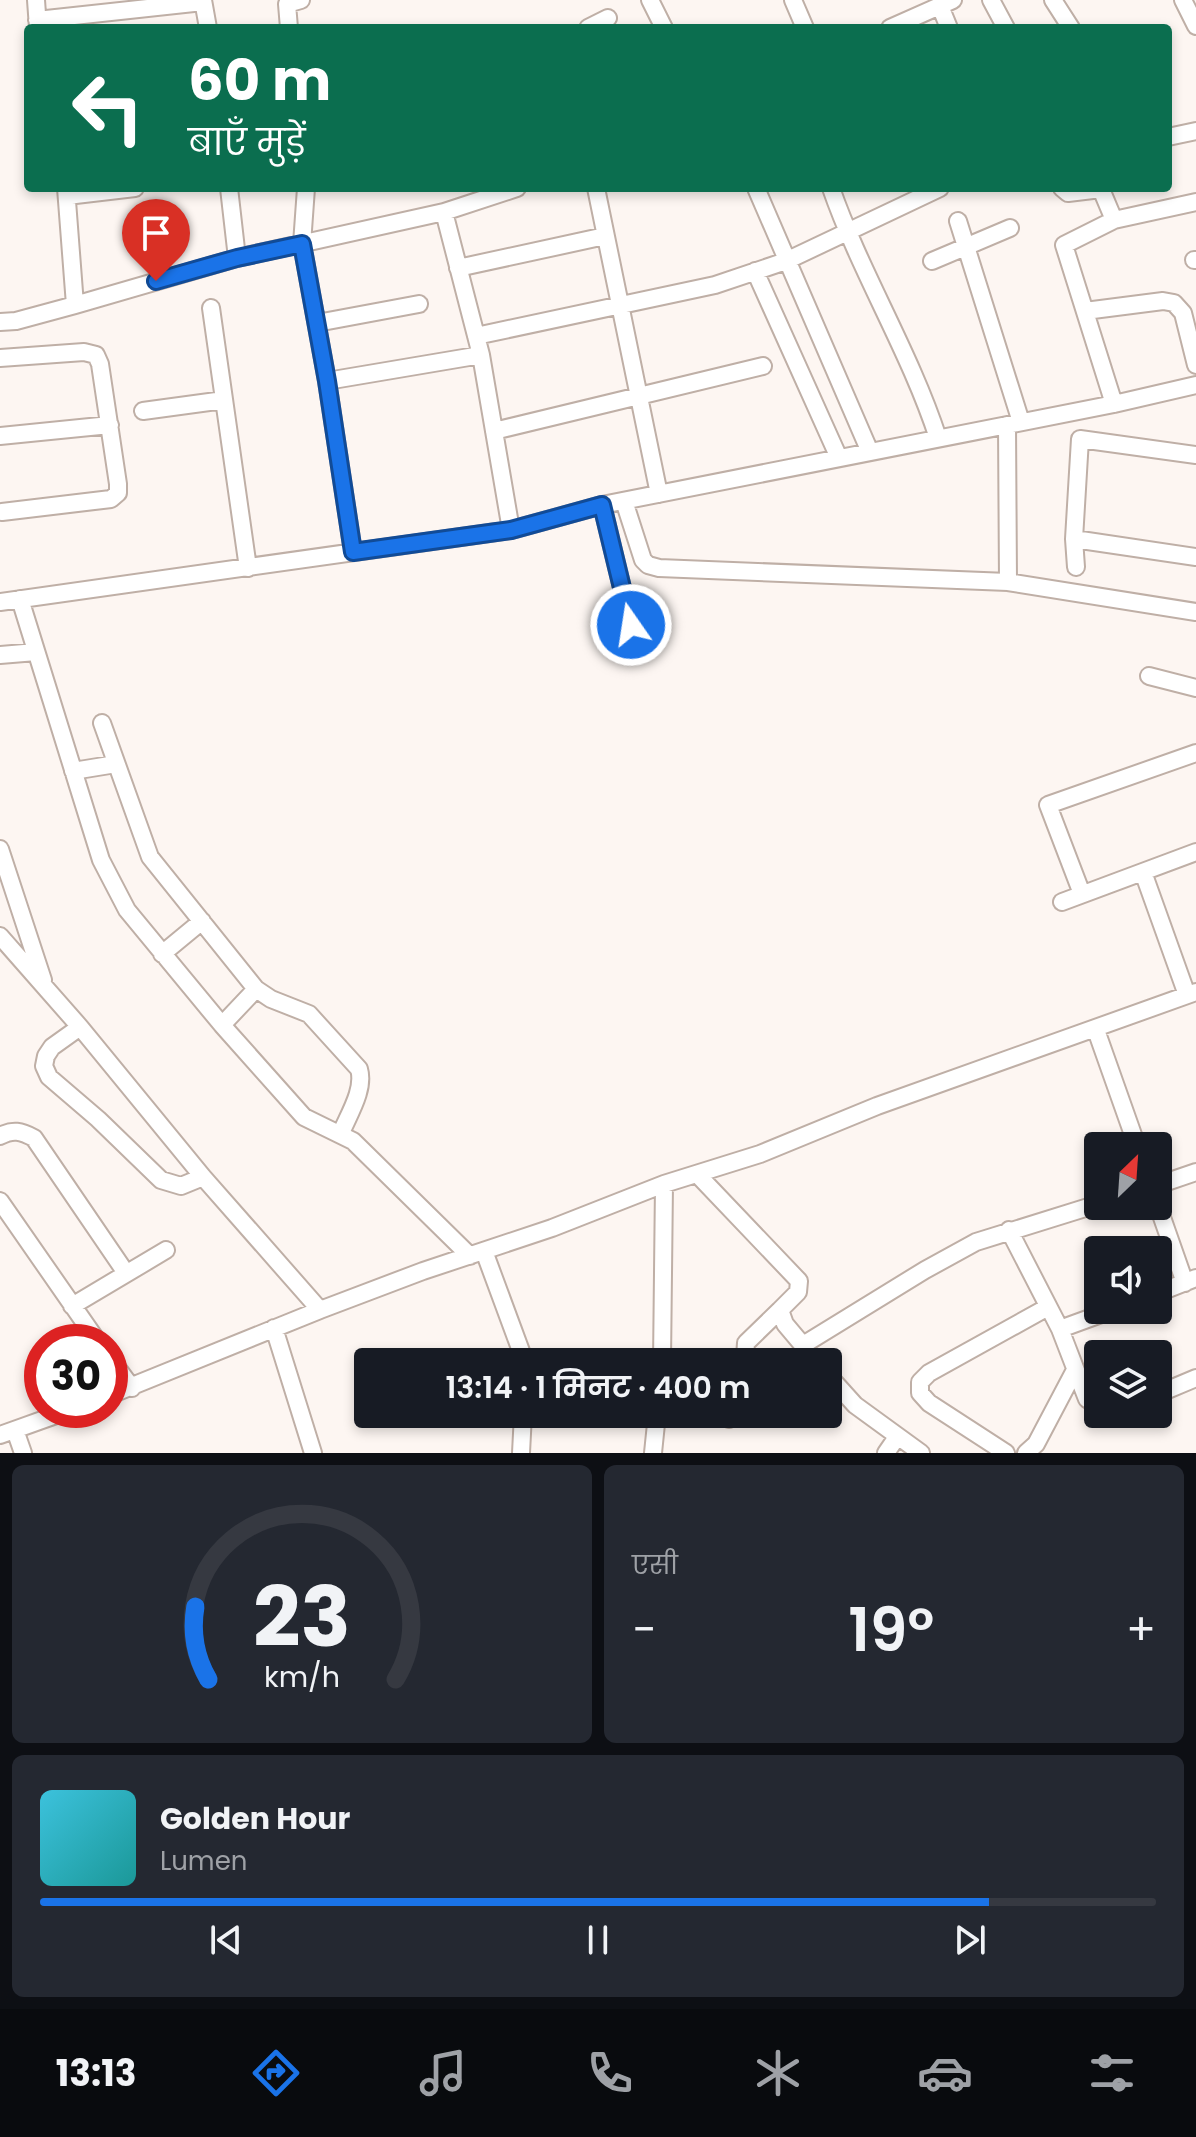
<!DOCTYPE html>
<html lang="hi">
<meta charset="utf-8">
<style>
:root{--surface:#171b24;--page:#242831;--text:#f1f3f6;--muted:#9ea1a6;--line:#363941;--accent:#1a73e8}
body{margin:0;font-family:Poppins,"Noto Sans Devanagari",sans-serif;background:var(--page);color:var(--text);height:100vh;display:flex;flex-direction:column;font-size:30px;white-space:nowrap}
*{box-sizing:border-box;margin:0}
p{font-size:26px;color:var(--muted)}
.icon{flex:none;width:44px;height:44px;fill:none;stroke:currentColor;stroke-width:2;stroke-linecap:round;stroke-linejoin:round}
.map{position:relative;height:1453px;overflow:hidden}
.side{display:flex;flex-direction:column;gap:12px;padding:12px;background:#0d0f14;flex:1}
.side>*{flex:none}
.guide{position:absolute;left:24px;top:24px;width:1148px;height:168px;border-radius:8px;box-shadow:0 4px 12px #0003;background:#0b6e4f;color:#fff;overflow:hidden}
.needle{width:52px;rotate:25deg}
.fabs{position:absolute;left:1084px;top:1132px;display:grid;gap:16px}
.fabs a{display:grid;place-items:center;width:88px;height:88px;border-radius:8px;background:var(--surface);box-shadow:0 4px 12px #0003;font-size:40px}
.speed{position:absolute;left:24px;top:1324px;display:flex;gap:16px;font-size:40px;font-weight:700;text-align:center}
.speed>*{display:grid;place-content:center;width:104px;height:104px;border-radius:50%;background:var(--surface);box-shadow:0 4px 12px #0003;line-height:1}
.speed .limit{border:12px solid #d22;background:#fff;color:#111}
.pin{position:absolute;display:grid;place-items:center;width:68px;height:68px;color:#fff;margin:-82px -34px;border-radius:50% 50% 50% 0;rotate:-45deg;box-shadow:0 0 8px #0007}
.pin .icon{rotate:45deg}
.me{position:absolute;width:88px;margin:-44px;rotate:347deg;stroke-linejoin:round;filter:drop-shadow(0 0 6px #0008)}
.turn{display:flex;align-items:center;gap:28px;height:168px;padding:0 32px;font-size:36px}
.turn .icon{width:104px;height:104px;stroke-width:2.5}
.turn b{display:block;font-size:56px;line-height:68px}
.big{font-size:60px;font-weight:600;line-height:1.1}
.side .card{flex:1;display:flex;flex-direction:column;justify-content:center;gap:12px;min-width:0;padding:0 28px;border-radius:12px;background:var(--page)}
.side .dial{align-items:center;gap:0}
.dial svg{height:208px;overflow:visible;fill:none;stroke:var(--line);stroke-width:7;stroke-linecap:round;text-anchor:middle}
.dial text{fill:var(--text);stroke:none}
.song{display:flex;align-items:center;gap:24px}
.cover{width:96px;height:96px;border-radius:12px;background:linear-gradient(135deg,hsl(190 70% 55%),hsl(180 70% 35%))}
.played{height:8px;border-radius:4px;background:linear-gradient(90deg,var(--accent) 85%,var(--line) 85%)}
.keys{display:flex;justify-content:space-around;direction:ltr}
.heat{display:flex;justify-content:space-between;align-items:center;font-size:44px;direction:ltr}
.side .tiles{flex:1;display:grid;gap:12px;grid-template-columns:1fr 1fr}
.card:last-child{grid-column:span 2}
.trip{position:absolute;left:354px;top:1348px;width:488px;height:80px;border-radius:8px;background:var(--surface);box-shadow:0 4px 12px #0003;font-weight:600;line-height:80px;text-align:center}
.menu{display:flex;height:128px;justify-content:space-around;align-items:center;background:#090b0e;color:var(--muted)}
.menu .icon{width:56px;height:56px}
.menu .current{color:var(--accent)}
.menu b{font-size:36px;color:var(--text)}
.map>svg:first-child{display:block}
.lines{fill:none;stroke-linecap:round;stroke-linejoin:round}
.minor-casing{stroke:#bfafa6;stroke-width:20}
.minor{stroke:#fff;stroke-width:16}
.route-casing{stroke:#114b97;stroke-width:20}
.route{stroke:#1a73e8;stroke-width:14}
</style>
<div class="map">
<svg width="1196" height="1453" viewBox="0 0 1196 1453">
<rect width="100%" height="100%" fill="#fdf6f2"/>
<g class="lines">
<!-- minor casing -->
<g class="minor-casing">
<path id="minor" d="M36,0l2,28
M203,0l5,28
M650,0l14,28
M793,0l12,28
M991,0l15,28
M1053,0l18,28
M1183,0l13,26
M940,6l9,22
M37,20l166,-18
M289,28l-2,-24 14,-4
M588,28l20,-10
M890,28l63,-28
M1168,137l28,-6
M66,188l9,117
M229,188l8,70
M306,188l-4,56 25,137 26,171
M596,188l63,306
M756,188l114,264
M831,188c30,86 79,164 107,250
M1062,188l6,5 33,-4 13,31 82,-18
M67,196l68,-8
M444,212l37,143 30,175
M958,221l63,201
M1194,260h2
M932,261l78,-33
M458,268l147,-32
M755,271l84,187
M211,308l37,260
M1085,311l78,-10 11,2 9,10 13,52
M0,322l16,-1 59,-16 162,-47 207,-46 73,-24
M317,323l102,-19
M476,336l239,-51 71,-24 154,-73
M0,358l84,-6 12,3 4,9 18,120v9l-7,6 -109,13
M327,381l154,-26
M1114,404l-50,-159 50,-25
M143,411l81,-11
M1007,425l1,157
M494,431l269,-65
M0,436l110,-11
M624,501l19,59 5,5 11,3 349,14 188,30
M602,505l29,120
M1074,539l122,18
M1076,567l-2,-28 6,-100 116,16
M20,599l81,261 26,50 95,115 82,92 49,24 117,115
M0,602l511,-72 91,-25 512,-101 82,-19
M0,655l36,-3
M1149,676l47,12
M102,723l48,134 106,132 15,10 38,15 50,55c6,20 -10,45 -18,64
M73,771l43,-7
M0,849l43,131
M1143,872l44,123
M1082,894l-34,-89 148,-52
M1062,902l134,-50
M0,936l80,91 123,150 117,133
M162,954l40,-33
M222,1025l34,-36
M80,1027l-28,20 -6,9 -2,10 5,11 49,42 63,61 20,6 22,-9
M1096,1030l41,116
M0,1136c13,-7 21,-5 34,2l92,135
M697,1174l102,107 -1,11 -18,18 5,14 32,38
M1158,1185l38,-13
M0,1201l98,141
M1158,1206l27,77
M1009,1230l51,99 27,70 11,7
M484,1251l41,111
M1158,1293l38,-15
M72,1306l94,-56
M274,1328l39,125
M1060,1329l52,-19
M803,1345l122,-75 51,-28 122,-38
M110,1358l22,30
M662,1362l2,-178
M749,1362l-4,-5 1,-14 34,-33
M828,1375l27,30 66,48
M1158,1394l38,-16
M110,1395l210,-85 103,-39 129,-43 112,-44 96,-30 117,-48 319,-114
M716,1414l13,5 10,-5
M15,1430l8,23
M0,1435l70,-25
M521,1453l2,-39
M653,1453l4,-39
M886,1453l11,-16
M1006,1453l-77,-50 -9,-10v-11l9,-9 119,-66
M1026,1453l10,-9 39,-74"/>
</g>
<!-- minor -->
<use href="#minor" class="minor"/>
</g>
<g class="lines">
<!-- route casing -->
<g class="route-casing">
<path id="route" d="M156,281l81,-23 65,-14 25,137 26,171 158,-22 91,-25 29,120"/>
</g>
<!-- route -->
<use href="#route" class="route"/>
</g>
</svg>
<div class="fabs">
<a><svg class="needle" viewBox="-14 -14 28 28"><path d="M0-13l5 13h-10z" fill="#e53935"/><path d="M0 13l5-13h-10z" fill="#9ea1a6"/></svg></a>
<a><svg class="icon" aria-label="sound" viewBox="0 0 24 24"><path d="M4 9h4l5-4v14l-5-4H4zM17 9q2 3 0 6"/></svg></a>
<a><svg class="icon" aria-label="layers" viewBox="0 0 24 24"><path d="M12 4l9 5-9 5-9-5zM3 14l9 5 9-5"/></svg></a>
</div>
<div class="speed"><div class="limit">30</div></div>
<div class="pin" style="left:156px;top:281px;background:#d93025"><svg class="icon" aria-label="arrive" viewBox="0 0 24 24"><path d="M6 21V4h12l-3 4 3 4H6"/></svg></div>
<svg class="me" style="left:631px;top:625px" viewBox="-20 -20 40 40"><circle r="17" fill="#1a73e8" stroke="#fff" stroke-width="3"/><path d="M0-11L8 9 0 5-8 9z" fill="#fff"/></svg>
<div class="trip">13:14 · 1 मिनट · 400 m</div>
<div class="guide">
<div class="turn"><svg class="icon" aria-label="left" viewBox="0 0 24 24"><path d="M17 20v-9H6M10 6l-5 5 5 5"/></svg><div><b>60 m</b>बाएँ मुड़ें</div></div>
</div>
</div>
<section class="side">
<div class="tiles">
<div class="card dial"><svg viewBox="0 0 100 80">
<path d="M14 69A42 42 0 1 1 86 69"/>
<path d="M14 69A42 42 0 0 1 9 41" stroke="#1a73e8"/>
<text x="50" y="56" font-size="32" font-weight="700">23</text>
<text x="50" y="72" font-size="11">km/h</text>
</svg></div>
<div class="card"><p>एसी</p>
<div class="heat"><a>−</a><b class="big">19°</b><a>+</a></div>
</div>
<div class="card">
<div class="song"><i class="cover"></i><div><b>Golden Hour</b><p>Lumen</p></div></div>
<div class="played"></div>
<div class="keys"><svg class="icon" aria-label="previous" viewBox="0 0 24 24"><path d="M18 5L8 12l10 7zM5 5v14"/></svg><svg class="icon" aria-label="pause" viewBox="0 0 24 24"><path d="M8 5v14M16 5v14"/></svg><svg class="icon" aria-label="next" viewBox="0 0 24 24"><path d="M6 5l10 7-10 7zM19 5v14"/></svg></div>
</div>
</div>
</section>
<nav class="menu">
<b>13:13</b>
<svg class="icon current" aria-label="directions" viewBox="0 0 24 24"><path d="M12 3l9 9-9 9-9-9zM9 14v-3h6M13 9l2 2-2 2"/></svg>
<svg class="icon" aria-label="music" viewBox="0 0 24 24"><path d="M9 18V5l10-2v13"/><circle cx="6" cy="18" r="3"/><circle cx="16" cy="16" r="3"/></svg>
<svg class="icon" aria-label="phone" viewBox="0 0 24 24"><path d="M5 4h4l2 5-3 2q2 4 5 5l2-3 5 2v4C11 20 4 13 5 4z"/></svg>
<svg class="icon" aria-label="climate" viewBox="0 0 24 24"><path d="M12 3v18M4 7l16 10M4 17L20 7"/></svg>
<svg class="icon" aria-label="car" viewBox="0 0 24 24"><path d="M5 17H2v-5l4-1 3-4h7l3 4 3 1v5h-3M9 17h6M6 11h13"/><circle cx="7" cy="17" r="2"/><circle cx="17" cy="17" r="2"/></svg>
<svg class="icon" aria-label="filters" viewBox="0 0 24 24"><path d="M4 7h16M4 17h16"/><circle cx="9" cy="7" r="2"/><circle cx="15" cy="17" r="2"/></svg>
</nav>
